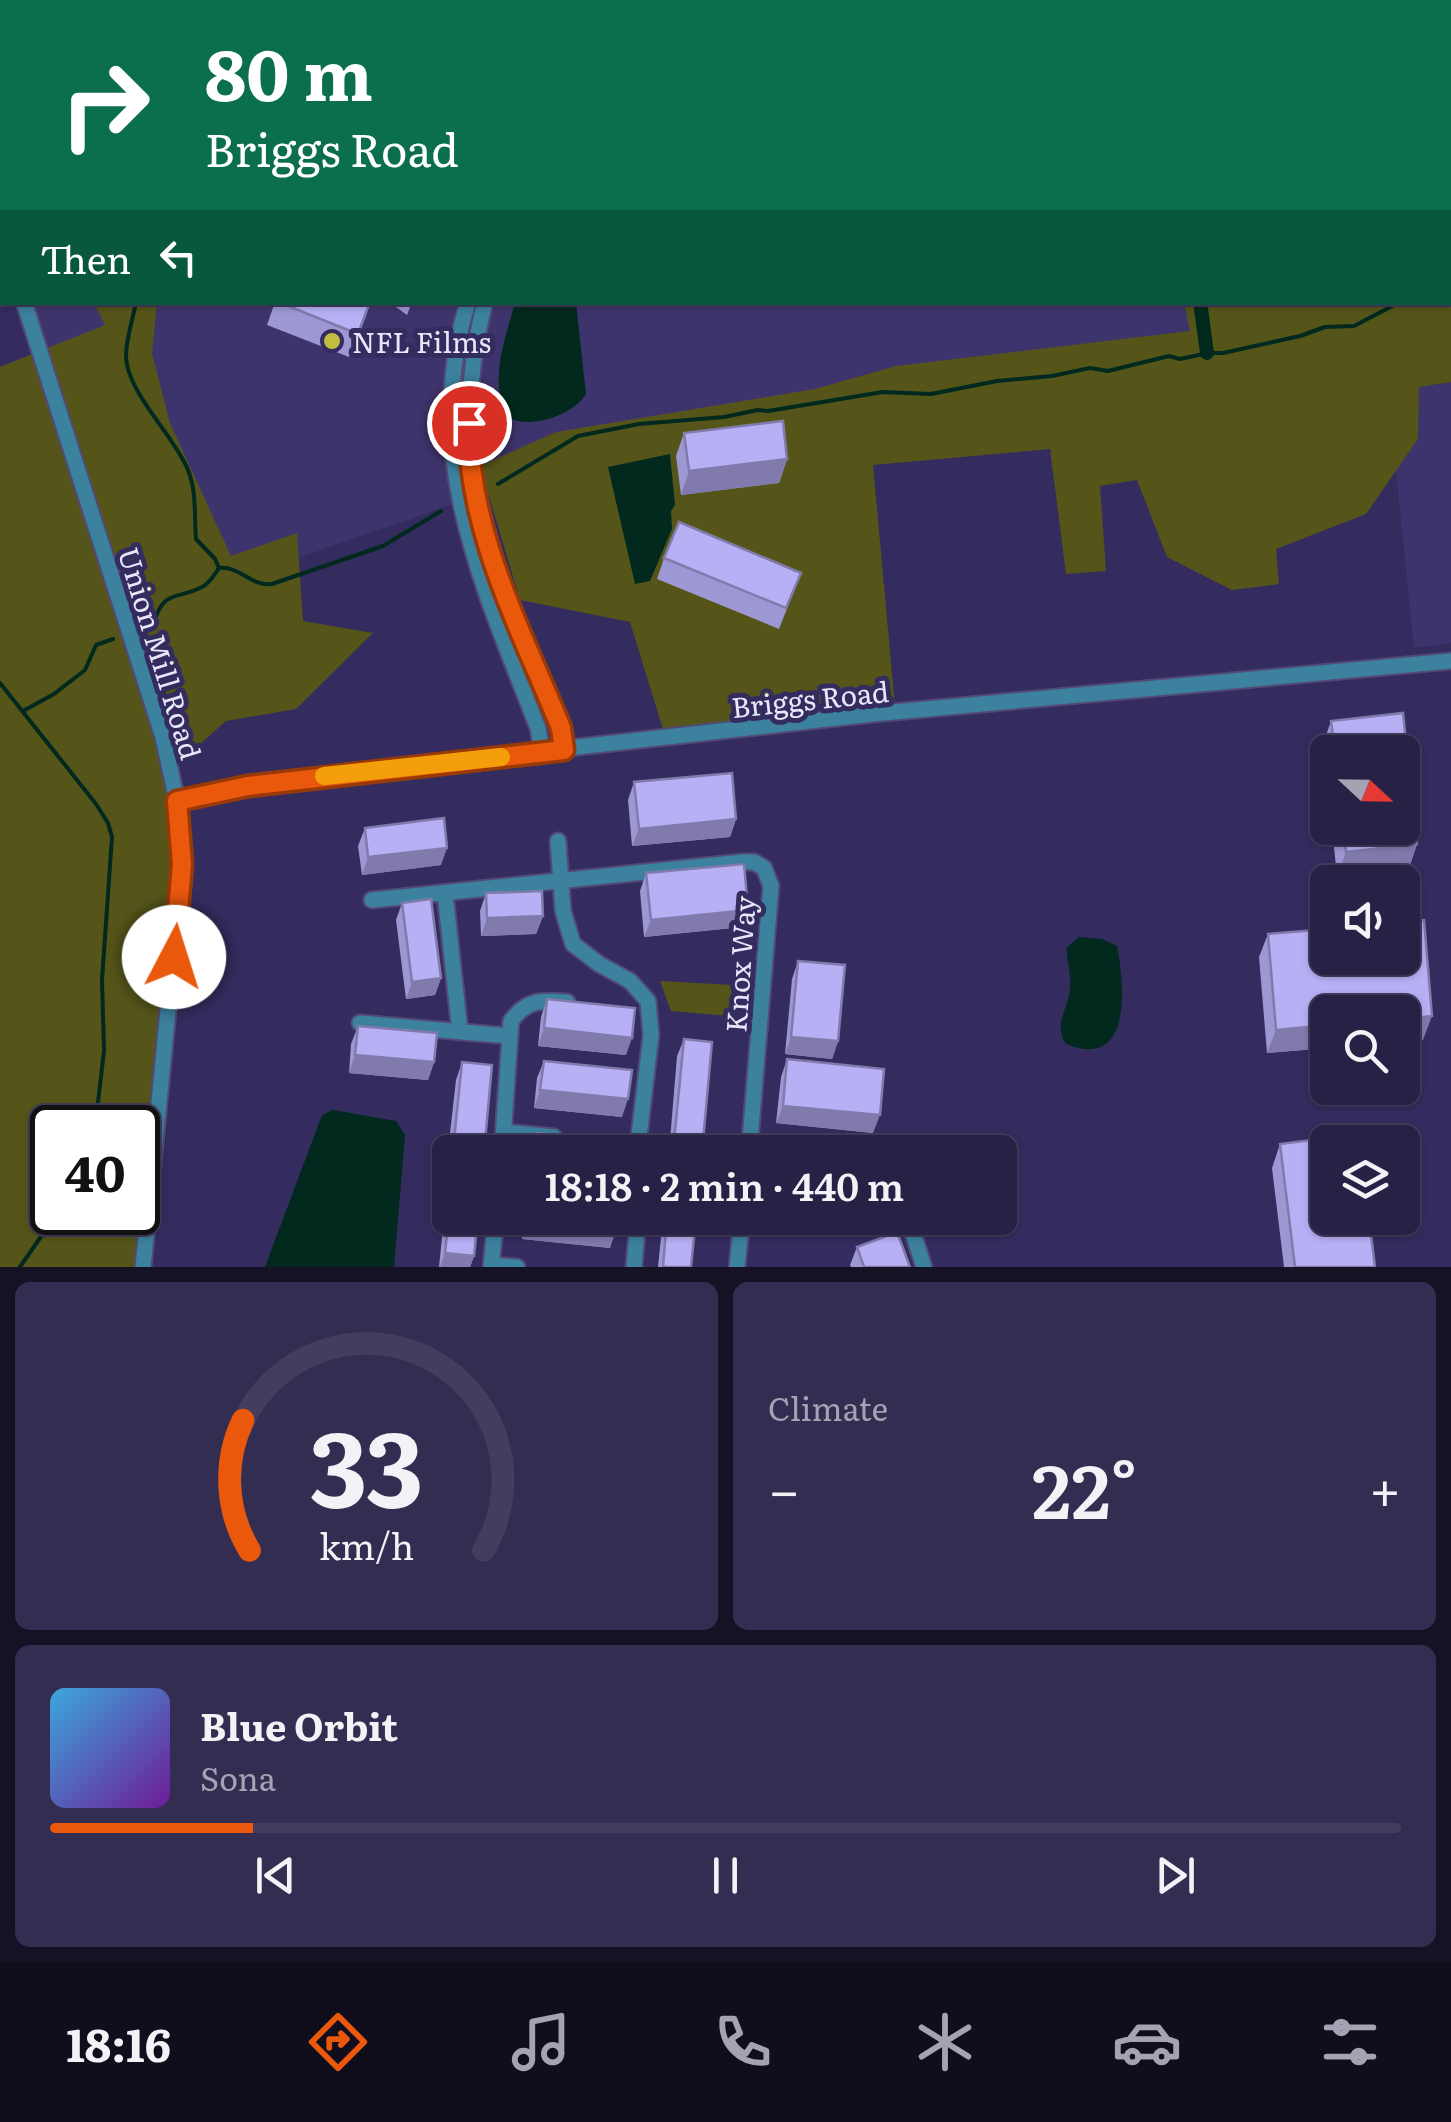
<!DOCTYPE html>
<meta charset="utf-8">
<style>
:root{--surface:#272146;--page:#332e51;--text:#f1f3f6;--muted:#a4a3b3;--line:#433e5f;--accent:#ea580c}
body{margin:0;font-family:Literata,serif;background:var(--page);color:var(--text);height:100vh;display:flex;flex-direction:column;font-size:38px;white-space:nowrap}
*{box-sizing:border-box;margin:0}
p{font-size:32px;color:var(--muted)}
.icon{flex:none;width:55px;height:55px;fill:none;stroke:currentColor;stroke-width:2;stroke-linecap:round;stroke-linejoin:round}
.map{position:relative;height:1267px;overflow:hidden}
.panel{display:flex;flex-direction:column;gap:15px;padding:15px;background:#151226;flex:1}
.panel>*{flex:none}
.top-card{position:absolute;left:0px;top:0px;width:1452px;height:305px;box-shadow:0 2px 8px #0004,0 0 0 2px var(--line);background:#0b6e4f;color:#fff;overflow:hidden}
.needle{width:65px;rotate:112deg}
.tools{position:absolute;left:1310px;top:735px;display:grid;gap:20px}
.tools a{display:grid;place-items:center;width:110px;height:110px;border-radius:15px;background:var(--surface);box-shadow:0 2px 8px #0004,0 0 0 2px var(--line);font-size:50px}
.speed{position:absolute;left:30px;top:1105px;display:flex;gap:20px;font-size:50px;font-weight:700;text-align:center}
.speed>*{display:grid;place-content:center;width:130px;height:130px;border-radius:50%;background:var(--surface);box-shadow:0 2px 8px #0004,0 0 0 2px var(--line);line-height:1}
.speed .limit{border:5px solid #111;border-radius:15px;background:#fff;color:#111}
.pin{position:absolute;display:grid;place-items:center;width:85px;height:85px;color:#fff;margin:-42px;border:5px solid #fff;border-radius:50%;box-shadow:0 2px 10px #0007}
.me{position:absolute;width:110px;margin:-55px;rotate:5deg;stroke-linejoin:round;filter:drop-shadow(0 0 8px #0008)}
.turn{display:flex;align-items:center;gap:35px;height:210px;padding:0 40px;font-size:45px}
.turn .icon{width:130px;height:130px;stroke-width:2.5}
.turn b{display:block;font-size:70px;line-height:85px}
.then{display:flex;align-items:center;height:95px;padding:0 40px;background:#0003;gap:20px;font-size:38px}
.big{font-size:75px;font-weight:600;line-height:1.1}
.panel .widget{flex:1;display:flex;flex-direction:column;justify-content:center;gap:15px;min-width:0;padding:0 35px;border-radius:15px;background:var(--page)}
.panel .dial{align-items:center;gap:0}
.dial svg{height:260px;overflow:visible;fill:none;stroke:var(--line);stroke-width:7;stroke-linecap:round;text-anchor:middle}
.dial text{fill:var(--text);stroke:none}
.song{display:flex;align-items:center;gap:30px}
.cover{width:120px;height:120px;border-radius:15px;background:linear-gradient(135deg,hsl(200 70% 55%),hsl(280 70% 35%))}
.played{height:10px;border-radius:5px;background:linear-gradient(90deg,var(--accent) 15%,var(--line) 15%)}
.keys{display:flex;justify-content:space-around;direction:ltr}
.heat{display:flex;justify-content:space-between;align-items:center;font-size:55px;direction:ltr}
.panel .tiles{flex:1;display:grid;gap:15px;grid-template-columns:1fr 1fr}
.widget:last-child{grid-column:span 2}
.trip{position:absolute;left:432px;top:1135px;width:585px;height:100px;border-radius:15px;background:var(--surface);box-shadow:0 2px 8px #0004,0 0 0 2px var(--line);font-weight:600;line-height:100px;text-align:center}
.tabs{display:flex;height:160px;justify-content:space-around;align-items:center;background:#100d1c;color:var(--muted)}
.tabs .icon{width:70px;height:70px}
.tabs .active{color:var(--accent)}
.tabs b{font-size:45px;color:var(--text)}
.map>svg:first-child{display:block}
.built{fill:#3e346d}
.green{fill:#55551a;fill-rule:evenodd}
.water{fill:#01291d}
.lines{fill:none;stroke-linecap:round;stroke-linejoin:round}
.stream{stroke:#01291d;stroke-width:4}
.canal{stroke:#01291d;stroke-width:14}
.minor-casing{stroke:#514a77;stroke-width:19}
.minor{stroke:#3c819e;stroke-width:15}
.wall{fill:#9d97d3}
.shaded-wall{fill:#807bac}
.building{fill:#b7b0f5;stroke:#807bac;stroke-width:2.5}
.route-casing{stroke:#983908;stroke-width:25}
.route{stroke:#ea580c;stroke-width:18}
.slow{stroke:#f59e0b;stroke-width:18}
.poi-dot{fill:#c0be41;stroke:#342c5e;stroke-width:4}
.labels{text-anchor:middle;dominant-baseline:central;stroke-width:10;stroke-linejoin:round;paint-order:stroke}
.poi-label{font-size:28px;fill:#e8e7fa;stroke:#342c5e;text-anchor:start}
.street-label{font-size:28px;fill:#e8e7fa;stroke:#342c5e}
</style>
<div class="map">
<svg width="1451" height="1267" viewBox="0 0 1451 1267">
<rect width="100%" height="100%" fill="#342c5e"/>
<!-- built -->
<path class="built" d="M0,0h1451v319l-865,120 -127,63 -176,61 -175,-1 -84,-259 1426,-1v-300h-1448v233z
M1451,382v261l-37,5 -18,-178 22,-31 1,-52z"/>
<!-- green -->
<path class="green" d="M1451,132v250l-32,5 -1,52 -52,75 -90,35 3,35 -47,6 -65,-33 -30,-77 -37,6 6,85 -40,3 -16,-125 -177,16 23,253 -230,21 -36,-117 -110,-22 -40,-134 76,-34 259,-43 81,-23 294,-35 -6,-28 266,-1z
M94,303h63l-5,50 18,70 61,133 66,-23 6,88 70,12 -77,76 -70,12 -54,48 9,60 -40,438h-141v-900l105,-42zM52,1128h86v84h-86z
M660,981l72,4 -2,31 -59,-5z"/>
<!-- water -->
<path class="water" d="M515,303h61l10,91c-13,21 -52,34 -75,25 -25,-32 -6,-80 4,-116z
M670,454l5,51 -4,6 1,18 -22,52 -15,3 -27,-117z
M1079,937l23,2 15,7c8,41 15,125 -51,98 -13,-20 2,-34 4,-55 2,-14 -4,-29 -3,-42z
M333,1110l63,11 9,14 -11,132h-129l57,-152z"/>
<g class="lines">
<!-- stream -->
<path class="stream" d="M120,0v2
M1450,285l1,-1
M136,302c-3,17 -10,37 -10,54 0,35 49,81 62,114 9,23 6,45 8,69l19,20 4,9
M498,484l80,-48 61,-12 85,-7 34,-7 10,1 115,-19 48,2 66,-13 55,-5 38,-8 18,3 61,-15 11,3 28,-6h15l77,-17 25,-9 29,-1 46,-24
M219,568c22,-2 32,19 53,16l111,-38 58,-35
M145,629l8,-5c12,-36 22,-23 49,-37 8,-4 12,-12 17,-19
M0,683l96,121 12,19 4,14 -10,143 2,71 -9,77
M23,711l31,-17 31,-24 11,-25 17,-6
M20,1267l38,-55"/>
<!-- canal -->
<path class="canal" d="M1151,0v2
M1200,302l7,51"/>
<!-- minor casing -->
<g class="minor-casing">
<path id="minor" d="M667,2l2,-2
M697,2l3,-2
M0,227l2,8
M24,302l139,435 14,64 5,64 -39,402
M468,302c-48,154 16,286 70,426l4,24
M485,302c-43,164 16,278 76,426l3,22
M177,801l71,-15 98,-13 526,-59 579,-53
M558,841l5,70 10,33 26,20 31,17 18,20 3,34 -13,110 2,7
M445,893l15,139
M372,900l371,-38h11l10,6 7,18 -22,266
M360,1023l150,13
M504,1132l50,5
M750,1143l84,9
M502,1152l9,-131c16,-22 31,-21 56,-19
M908,1218l16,49
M492,1265l25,2
M491,1267l5,-49
M634,1267l4,-49
M737,1267l5,-49"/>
</g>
<!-- minor -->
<use href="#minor" class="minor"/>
</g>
<!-- wall -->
<path class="wall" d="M275,302h95l-21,55 -82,-32z
M389,302h23l-5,13z
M684,433l103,26 -8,24 -98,12 -5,-39z
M664,558l137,15 -22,56 -122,-50z
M1403,713l14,131 -8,24 -72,8 -5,-48h70v-76h-74v34l-5,-42 8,-23z
M634,782l102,37 -6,18 -98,9 -4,-46z
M365,828l76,37 -79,10 -4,-29z
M646,873l96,54 -98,10 -4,-46z
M486,893l57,23 -7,18 -55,2 -1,-25z
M402,903l39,75 -6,17 -29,4 -10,-79z
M1268,934l155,106 -156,13 -8,-96z
M798,961l40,80 -6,18 -47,-5 7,-75z
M547,999l79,56 -88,-9 3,-29z
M358,1026l76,36 -6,18 -79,-7 2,-29z
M684,1039l18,113h-33l8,-96z
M787,1059l86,74 -97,-10 5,-46z
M544,1061l78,56 -88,-9 3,-30z
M462,1062l22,90h-34v66l24,38 -4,11h-31l10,-99h-3l10,-88z
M537,1133l87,19h-94z
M1280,1144l95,123h-91l-12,-99z
M524,1218h93l-7,30 -88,-9z
M663,1218h33l-5,49h-33z
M857,1247l53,20h-59l-1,-2z"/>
<!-- shaded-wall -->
<path class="shaded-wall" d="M787,459l-8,24 -98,12 8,-24z
M736,819l-6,18 -98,9 7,-17z
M1417,844l-8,24 -72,8 9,-24z
M447,848l-6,17 -79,10 6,-18z
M748,910l-6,17 -98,10 7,-17z
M543,916l-7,18 -55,2 6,-18z
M441,978l-6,17 -29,4 6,-17z
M1432,1016l-9,24 -21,1v-22z
M1328,1025v23l-61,5 9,-23z
M544,1028l88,10 -6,17 -88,-9z
M791,1037l47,4 -6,18 -47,-5z
M355,1055l79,7 -6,18 -79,-7z
M540,1090l88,9 -6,18 -88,-9z
M783,1106l97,9 -7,18 -97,-10z
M771,1218h100l-4,12 -98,-9z
M528,1221l88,9 -6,18 -88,-9z
M445,1253l29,3 -4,11h-30z"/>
<!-- building -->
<path class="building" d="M347,0h78v2h-79z
M871,0h96v2h-96z
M1234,0h217v134l-1,-132h-216z
M278,302h92l-12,32z
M783,421l4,38 -98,12 -5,-38z
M679,522l122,51 -15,35 -122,-50z
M1403,713l14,131 -71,8 -3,-24h59v-76h-67l-4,-31z
M732,773l4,46 -97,10 -5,-47z
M444,818l3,30 -79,9 -3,-29z
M744,864l4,46 -97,10 -5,-47z
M542,891l1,25 -56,2 -1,-25z
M431,899l10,79 -29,4 -10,-79z
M1424,920l8,96 -30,3v-7h-74v13l-52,5 -8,-96 60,-5v29h74v-36z
M798,961l47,4 -7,76 -47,-4z
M547,999l88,9 -3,30 -88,-10z
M358,1026l79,7 -3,29 -79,-7z
M684,1039l28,3 -10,110h-29z
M787,1059l97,10 -4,46 -97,-9z
M544,1061l88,9 -4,29 -88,-9z
M462,1062l30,3 -8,87h-29l1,-1 -3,-1z
M537,1133l88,10 -1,9h-89z
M1359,1134l1,8h-32v76h41l6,49h-80l-15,-123z
M450,1204v14h28l-4,38 -29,-3z
M528,1218h89l-1,12 -88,-9z
M667,1218h29l-5,49h-28z
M897,1232l13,35h-46l-7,-20z"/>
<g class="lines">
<!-- route casing -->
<g class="route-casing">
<path id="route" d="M174,957l8,-93 -5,-63 71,-15 316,-36 -3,-22c-39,-96 -95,-200 -92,-305"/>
</g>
<!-- route -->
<use href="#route" class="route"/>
<!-- slow -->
<path class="slow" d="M324,776l177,-19"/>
</g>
<!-- markers -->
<circle class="poi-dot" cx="332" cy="341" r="10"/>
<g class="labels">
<!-- poi labels -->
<g class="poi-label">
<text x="352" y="341">NFL Films</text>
</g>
<!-- street labels -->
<g class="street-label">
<text transform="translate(161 653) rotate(73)">Union Mill Road</text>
<text transform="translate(810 698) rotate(-6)">Briggs Road</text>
<text transform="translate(739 964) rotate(-86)">Knox Way</text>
</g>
</g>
</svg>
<div class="tools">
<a><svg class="needle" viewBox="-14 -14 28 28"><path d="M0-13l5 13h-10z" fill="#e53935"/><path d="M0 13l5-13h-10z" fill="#a4a3b3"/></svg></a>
<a><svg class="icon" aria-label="sound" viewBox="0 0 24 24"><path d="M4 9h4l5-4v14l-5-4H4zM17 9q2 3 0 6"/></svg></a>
<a><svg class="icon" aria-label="search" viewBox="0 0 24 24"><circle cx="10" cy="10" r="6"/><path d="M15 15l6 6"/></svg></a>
<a><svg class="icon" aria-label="layers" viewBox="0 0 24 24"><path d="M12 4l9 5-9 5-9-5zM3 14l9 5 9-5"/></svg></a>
</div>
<div class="speed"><div class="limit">40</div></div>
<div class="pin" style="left:469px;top:423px;background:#d93025"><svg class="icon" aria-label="arrive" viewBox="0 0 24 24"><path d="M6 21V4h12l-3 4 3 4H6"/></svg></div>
<svg class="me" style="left:174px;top:957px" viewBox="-20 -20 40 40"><circle r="19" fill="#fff"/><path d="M0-13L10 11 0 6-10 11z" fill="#ea580c"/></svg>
<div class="trip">18:18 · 2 min · 440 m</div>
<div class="top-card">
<div class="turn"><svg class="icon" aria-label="right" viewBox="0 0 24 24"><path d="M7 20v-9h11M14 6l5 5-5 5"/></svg><div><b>80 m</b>Briggs Road</div></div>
<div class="then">Then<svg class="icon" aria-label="left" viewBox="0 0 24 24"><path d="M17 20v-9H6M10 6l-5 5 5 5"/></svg></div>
</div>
</div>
<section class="panel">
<div class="tiles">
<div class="widget dial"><svg viewBox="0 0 100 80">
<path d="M14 69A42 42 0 1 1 86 69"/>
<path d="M14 69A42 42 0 0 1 12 29" stroke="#ea580c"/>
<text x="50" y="56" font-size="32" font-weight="700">33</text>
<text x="50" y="72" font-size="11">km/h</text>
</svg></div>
<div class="widget"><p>Climate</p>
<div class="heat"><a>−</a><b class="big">22°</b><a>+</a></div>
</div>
<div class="widget">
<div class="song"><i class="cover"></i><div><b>Blue Orbit</b><p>Sona</p></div></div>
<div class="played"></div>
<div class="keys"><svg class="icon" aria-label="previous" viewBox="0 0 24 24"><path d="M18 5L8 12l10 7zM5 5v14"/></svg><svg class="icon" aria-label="pause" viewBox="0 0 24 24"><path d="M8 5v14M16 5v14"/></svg><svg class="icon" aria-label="next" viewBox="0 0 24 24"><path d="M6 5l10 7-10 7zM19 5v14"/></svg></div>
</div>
</div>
</section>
<nav class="tabs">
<b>18:16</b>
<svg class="icon active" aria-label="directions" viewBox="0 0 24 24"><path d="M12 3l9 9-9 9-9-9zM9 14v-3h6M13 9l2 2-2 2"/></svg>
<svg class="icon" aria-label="music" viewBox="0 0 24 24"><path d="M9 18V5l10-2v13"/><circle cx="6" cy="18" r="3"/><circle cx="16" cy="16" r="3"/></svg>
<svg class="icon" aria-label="phone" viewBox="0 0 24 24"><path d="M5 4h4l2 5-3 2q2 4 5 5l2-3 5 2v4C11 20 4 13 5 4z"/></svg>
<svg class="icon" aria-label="climate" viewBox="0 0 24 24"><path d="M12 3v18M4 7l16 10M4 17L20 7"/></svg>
<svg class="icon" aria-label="car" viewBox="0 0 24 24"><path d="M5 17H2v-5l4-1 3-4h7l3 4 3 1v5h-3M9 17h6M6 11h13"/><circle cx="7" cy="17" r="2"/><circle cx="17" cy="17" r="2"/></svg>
<svg class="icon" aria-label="filters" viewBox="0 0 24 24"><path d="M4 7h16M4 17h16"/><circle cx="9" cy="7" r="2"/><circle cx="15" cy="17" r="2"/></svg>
</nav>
